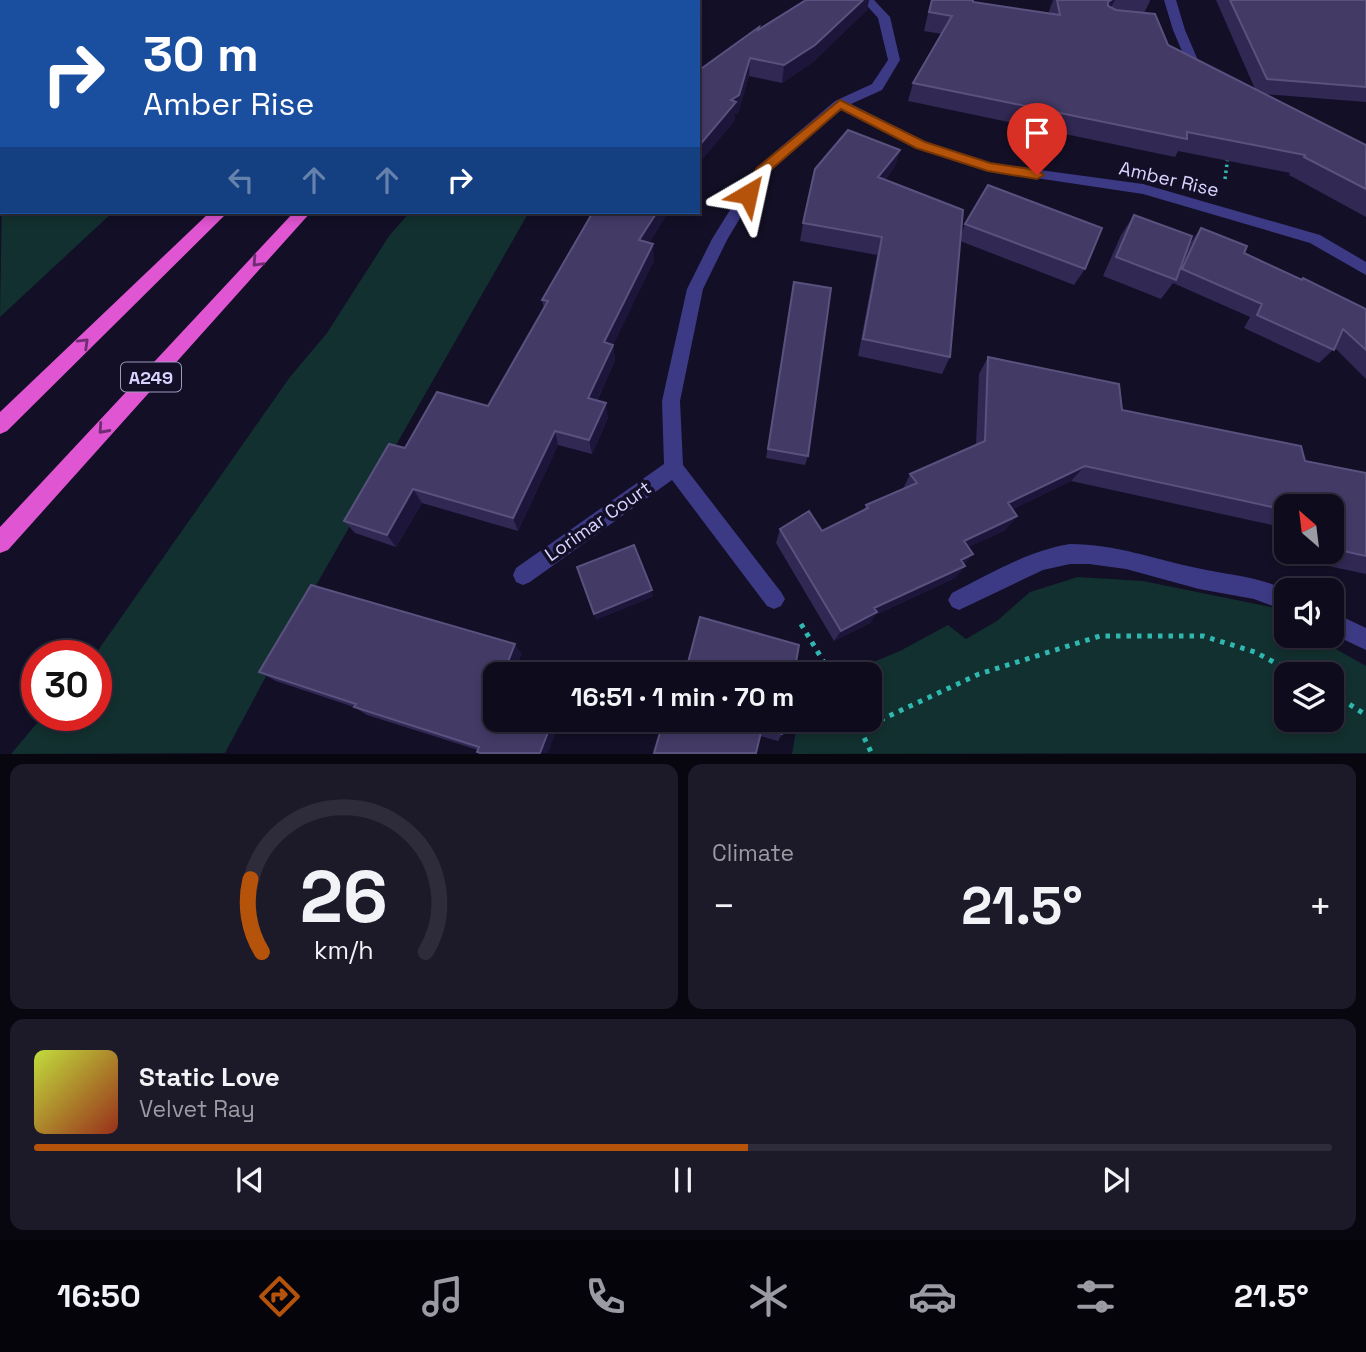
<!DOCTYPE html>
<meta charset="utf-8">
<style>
:root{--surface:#0e0b1c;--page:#1c1929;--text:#f1f3f6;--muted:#9b9ba3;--line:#2e2b3b;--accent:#b45309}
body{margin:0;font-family:"Space Grotesk",sans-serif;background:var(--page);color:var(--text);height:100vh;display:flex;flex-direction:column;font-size:26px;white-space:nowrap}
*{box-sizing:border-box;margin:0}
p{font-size:23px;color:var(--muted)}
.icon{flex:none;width:38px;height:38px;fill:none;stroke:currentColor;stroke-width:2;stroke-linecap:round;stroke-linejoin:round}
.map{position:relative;height:754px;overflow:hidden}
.panel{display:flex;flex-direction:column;gap:10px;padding:10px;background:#08060f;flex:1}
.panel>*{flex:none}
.hud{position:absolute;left:0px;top:0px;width:700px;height:214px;box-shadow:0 4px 10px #0003,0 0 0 2px var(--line);background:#1a4fa0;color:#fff;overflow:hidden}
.needle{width:46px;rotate:332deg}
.fabs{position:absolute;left:1274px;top:494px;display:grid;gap:14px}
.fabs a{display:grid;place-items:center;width:70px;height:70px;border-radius:14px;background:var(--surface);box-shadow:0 4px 10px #0003,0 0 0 2px var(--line);font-size:35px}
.speed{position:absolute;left:21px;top:640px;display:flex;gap:14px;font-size:35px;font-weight:700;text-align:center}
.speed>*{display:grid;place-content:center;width:91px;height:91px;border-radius:50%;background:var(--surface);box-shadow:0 4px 10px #0003,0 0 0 2px var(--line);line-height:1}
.speed .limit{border:10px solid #d22;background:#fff;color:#111}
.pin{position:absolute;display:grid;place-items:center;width:60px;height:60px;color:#fff;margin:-72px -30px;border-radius:50% 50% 50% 0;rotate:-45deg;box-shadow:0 0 7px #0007}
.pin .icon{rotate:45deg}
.me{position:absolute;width:77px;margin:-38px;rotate:36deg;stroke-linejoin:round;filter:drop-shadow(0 0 5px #0008)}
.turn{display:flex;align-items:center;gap:24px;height:147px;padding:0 28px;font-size:32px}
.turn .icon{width:91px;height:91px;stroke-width:2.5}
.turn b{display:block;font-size:49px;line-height:60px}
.lanes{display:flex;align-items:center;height:66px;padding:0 28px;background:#0003;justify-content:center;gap:35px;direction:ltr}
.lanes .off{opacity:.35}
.big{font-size:52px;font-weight:700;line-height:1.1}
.panel .widget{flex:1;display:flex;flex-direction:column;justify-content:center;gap:10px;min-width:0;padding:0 24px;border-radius:14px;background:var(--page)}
.panel .dial{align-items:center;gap:0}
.dial svg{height:182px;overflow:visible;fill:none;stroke:var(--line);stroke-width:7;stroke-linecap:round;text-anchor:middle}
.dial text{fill:var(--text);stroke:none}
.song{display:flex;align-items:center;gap:21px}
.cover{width:84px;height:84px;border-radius:10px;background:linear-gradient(135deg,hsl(70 70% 55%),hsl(10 70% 35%))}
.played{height:7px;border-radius:4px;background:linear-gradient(90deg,var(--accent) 55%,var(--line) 55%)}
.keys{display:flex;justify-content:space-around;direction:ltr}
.heat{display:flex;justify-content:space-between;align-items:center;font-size:38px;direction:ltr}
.panel .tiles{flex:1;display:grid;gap:10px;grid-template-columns:1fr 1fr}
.widget:last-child{grid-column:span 2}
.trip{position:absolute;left:483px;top:662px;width:399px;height:70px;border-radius:14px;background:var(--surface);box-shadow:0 4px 10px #0003,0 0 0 2px var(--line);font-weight:700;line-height:70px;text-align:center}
.menu{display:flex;height:112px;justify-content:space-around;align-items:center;background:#06040b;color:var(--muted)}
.menu .icon{width:49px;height:49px}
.menu .on{color:var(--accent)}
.menu b{font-size:32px;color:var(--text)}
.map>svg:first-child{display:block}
.green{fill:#12302f;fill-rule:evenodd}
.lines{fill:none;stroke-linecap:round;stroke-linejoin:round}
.path-far1{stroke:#2fb8b0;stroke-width:3.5;stroke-dasharray:2.5 3.5;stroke-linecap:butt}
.path{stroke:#2fb8b0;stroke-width:5;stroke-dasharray:4.5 6;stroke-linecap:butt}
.service{fill:#3d3a85;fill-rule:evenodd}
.minor{fill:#3d3a85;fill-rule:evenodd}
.trunk{fill:#e055d1;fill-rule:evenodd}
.wall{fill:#312854}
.shaded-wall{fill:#1d163a}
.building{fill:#433a66;stroke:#5a527e;stroke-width:2}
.oneway{stroke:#6f2e73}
.route{fill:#b45309;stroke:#753606;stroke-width:2}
.labels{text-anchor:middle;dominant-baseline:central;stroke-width:7;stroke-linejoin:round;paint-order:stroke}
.shield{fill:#130f26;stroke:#9e99be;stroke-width:2}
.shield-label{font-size:18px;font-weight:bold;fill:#d9d4ff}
.street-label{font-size:19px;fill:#d9d4ff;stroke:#130f26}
</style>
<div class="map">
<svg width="1366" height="754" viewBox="0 0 1366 754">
<rect width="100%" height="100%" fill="#130f26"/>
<!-- green -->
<path class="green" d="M2,195v17h111l-113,105z
M410,212h119l-235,412 -69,129 -214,1 32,-38h53l-2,-60 196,-279 37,-44 62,-97z
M1078,577l65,4 143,29v25h25l55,31v87l-574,1 6,-35h72v-45h-26l56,-23 48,-26 18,14 31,-18 33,-29zM1286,674h46v45h-46z"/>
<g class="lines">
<!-- path-far1 -->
<path class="path-far1" d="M1225,179l3,-23"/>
<!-- path -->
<path class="path" d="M801,624l30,50
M1332,693l34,22
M855,719l17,35
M861,729l118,-55 121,-38h103l52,16 41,22"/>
<!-- service -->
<path class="service" d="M1070,544c45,0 84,15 127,24 30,7 61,8 89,22v21l-32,-12 -55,-10 -73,-20 -37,-5h-19l-27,6 -84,40 -7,-3 -4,-7 4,-7c38,-19 75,-42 118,-49z"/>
<!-- minor -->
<path class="minor" d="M862,0h12l16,17 10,43 -18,30 -31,14 75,38 63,21 154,21 177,51 46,27v13l-56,-32 -167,-49 -160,-24 -67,-22 -75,-38 -75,64 -39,66 -24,49 -23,112 3,64 98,127 4,7 -4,7 -7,3 -7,-3 -95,-126 -142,102 -7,3 -7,-3 -3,-7 3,-7 148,-104 -2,-63 25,-112 25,-50 44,-71 79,-67 37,-17 16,-24 -10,-42z
M1164,0h12l9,30 21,49 -2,3h-8l-2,-3 -21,-49z
M1332,612l34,16v22l-34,-16z"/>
<!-- trunk -->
<path class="trunk" d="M431,0h13l-14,2z
M494,0h13l-14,2z
M210,212h18l-221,219 -7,3v-22z
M294,212h17l-303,338 -8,3v-26z"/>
</g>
<!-- wall -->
<path class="wall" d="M806,0h63l-2,10 -54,52 -31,21 -33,-7 -11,37 -3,1v6l-37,44v-93z
M931,0h42v2l76,11v-2l4,-11h97v1l-6,12 24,32 87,44 -39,-89h150v102l-102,-8 102,51v72l-77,-42 1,-2 -112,-22 -3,6 -267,-56 5,-18 29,-49 -18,-3z
M900,150l-6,18 -9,12 76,54 4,-10 120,45 -11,16 -114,-44 -10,116 -8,17 -84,-18 19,-101 -77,-14 3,-18z
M593,212h75l-19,31 5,17 -41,85 2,15 -18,41 11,17 -16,36 -34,-9 -40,86 -96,-28 -26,44 -41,-14 -11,-12 61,-73 83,-42 56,-98 -2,-8z
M1134,215l51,39 6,-12 10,-14 43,25 122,56v70l-31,-31 -16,15 -75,-35 6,-11 -77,-34 -12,16 -58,-23 18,-41z
M794,282l14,174 -3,9 -39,-7z
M988,357l134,53 183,51 61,12v101l-47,-10 -3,-13h16v-45h-46v22l-215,-47 -58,28 -7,21 -38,17 5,7 -9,10 1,2 -10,12 -80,37 -5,8 -36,18 -58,-98 4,-14 42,2 42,-21 2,-5 37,-16 7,-15 66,-29 3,-71z
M522,654l-27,20 53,79h-69l-2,-1 1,-2 -111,-35 -13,-8 -78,-26 -17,-9z
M785,719l-3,15 -4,7 -18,-5 -106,17z"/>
<!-- shaded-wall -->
<path class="shaded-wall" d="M863,0h6l-2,10 -54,52 -31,21 2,-18z
M1111,0h4l-8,15 1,-13z
M750,58l-1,18 -11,37 -3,1v6l-37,44v-17l33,-47z
M900,150l-6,18 -21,27 5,-18z
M657,212h11l-28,45 -1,-17z
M653,244l1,16 -47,98 -3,-16z
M613,345l2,15 -24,53 -3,-15z
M606,403l2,15 -16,36 -3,-14z
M555,431l3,14 -40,86 -5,-13z
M1085,466l-14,15 -74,36 11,-14z
M413,489l9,14 -26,44 -9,-12z
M1017,516l-11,14 -52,24 10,-13z
M973,554l-11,13 3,-1 -10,12 -80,37 -5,8 -36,18 7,-10 33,-23z
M652,590l1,7 -57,23 -2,-6z
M515,644l7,10 -9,20h-10z
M553,719h8l-13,34h-8z"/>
<!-- building -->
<path class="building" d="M806,0h57l-48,45 -31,20 -34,-7 -11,37 -8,5 5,2 -38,45v-76l61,-44 -1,3z
M932,0h41v2l87,13 -3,-15h54l-3,2v4l8,4 39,4 13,31 198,100v44l-62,-32 1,-2 -118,-23v7l-274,-56 39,-67 -23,-4z
M1230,0h136v87l-99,-8z
M848,130l52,20 -22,27 85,33 -13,147 -87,-18 19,-102 -79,-14 12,-54z
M988,185l114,43 -17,41 -120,-45z
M593,212h64l-18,28 14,4 -49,98 9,3 -25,53 18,5 -17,37 -34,-9 -42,87 -100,-29 -26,46 -43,-14 45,-77 16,4 32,-56 51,14 60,-105 -6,-1z
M1134,215l58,21 -16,44 -60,-23z
M1201,228l46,18 -3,7 58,27 1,-2 63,31v41l-23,-21 -9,21 -77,-35 5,-11 -80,-35z
M794,282l37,6 -23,168 -40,-7z
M988,357l131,27 3,26 179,36 4,15 61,12v83l-23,-5 -8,-31h-3v-14h-46v4l-201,-44 -77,37 9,13 -53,25 9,13 -12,6 4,6 -91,42 3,4 -36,19 -61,-102 29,-18 13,20 46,-23 -2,-3 51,-22 -7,-9 75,-33z
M634,545l18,45 -58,24 -17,-47z
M311,585l204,59 -12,30h-8v45h58l-13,34h-60l-3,-1 2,-5 -125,-40 2,-3 -97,-32z
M700,617l99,28 -5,29h-109z
M664,719h121l-3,15 -20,-6 -6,25h-102z"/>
<!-- one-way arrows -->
<defs><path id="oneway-chevron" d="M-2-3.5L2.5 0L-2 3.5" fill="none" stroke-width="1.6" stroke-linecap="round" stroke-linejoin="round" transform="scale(1.75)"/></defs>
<g class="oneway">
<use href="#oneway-chevron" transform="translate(257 262) rotate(133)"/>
<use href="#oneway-chevron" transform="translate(84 343) rotate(-44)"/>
<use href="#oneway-chevron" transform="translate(103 429) rotate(132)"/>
</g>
<!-- route -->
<path class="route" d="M840,100l85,42 65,21 47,7 7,5 -7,4 -49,-8 -72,-23 -75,-39 -75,65 -14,23h-9l-2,-3 16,-26z"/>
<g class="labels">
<!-- shield labels -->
<rect class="shield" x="121" y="362.5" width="60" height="29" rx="5"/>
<g class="shield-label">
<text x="151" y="377">A249</text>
</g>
<!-- street labels -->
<g class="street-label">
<text transform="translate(1169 179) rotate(13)">Amber Rise</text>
<text transform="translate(598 521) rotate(-35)">Lorimar Court</text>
</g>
</g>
</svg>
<div class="fabs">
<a><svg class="needle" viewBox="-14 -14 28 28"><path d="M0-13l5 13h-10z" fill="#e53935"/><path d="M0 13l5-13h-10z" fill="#9b9ba3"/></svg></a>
<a><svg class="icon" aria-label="sound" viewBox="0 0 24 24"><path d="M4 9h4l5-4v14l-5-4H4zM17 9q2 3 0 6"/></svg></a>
<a><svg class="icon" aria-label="layers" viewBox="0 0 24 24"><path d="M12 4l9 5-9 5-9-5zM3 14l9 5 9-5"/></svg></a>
</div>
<div class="speed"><div class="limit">30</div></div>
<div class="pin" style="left:1037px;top:175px;background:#d93025"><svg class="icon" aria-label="arrive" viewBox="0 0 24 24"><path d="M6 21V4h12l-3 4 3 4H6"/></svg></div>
<svg class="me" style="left:748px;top:194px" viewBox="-20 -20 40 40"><path d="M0-17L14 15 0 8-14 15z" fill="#b45309" stroke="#fff" stroke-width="4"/></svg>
<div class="trip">16:51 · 1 min · 70 m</div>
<div class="hud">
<div class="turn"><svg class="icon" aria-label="right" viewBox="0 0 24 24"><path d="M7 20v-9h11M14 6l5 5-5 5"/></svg><div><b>30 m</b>Amber Rise</div></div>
<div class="lanes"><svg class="icon off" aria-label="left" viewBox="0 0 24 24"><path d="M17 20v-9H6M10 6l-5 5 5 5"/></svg><svg class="icon off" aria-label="ahead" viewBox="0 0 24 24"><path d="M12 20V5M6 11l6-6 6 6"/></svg><svg class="icon off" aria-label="ahead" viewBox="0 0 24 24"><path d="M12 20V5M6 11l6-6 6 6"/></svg><svg class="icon" aria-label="right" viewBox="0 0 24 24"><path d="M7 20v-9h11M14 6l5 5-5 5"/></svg></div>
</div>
</div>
<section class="panel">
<div class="tiles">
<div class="widget dial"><svg viewBox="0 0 100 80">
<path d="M14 69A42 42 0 1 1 86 69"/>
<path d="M14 69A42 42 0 0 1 9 37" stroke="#b45309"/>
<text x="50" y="56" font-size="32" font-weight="700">26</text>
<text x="50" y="72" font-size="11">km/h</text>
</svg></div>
<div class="widget"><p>Climate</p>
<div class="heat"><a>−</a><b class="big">21.5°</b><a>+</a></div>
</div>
<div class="widget">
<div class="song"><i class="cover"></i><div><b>Static Love</b><p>Velvet Ray</p></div></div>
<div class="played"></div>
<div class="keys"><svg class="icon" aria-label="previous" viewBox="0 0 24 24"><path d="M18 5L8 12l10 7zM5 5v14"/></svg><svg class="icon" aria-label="pause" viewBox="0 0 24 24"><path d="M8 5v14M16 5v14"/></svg><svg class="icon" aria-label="next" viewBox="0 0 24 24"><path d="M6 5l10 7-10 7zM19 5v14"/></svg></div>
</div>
</div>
</section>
<nav class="menu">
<b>16:50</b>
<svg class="icon on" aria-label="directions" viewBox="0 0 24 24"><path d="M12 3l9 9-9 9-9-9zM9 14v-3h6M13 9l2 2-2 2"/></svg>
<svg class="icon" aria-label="music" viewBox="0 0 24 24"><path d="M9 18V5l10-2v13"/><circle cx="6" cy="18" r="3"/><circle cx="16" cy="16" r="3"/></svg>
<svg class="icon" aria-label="phone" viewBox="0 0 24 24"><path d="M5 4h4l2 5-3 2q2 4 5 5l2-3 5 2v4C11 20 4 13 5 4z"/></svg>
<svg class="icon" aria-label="climate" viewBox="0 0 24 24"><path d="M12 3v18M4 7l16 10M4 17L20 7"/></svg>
<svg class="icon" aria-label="car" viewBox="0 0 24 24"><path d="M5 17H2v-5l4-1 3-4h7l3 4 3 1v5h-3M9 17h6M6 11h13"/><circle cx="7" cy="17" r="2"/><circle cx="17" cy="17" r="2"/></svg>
<svg class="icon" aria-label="filters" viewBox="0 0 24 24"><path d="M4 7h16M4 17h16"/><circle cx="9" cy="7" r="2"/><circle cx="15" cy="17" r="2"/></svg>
<b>21.5°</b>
</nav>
